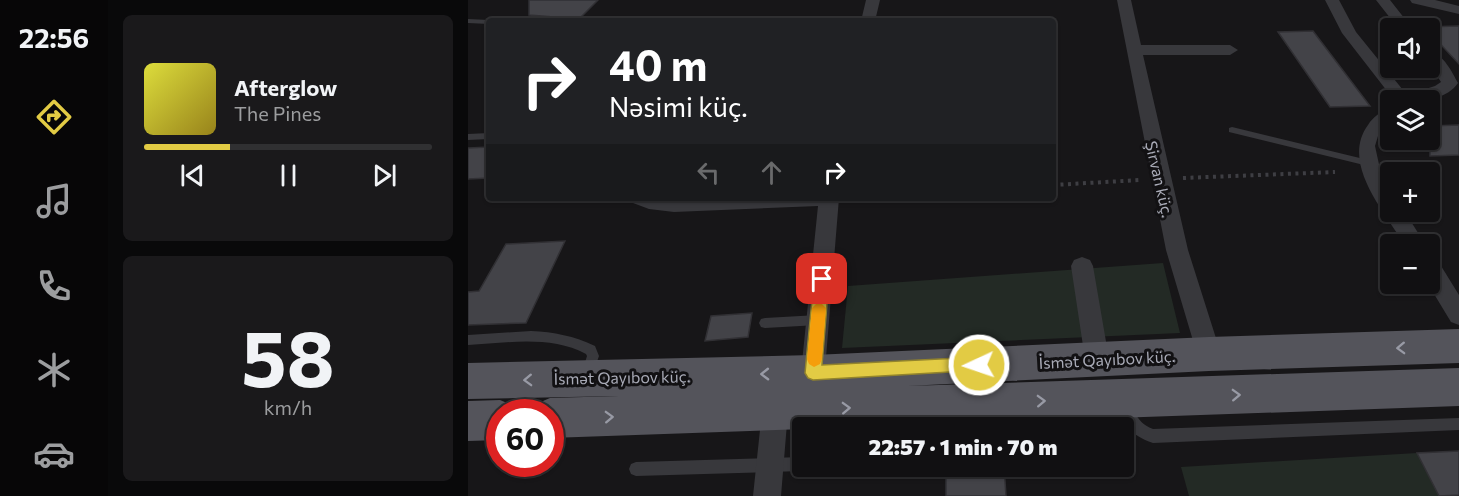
<!DOCTYPE html>
<meta charset="utf-8">
<style>
:root{--surface:#111012;--page:#1a191b;--text:#f1f3f6;--muted:#9c9d9f;--line:#303032;--accent:#e2cb44}
body{margin:0;font-family:Commissioner,sans-serif;background:var(--page);color:var(--text);height:100vh;display:flex;flex-direction:column;font-size:22px;white-space:nowrap}
*{box-sizing:border-box;margin:0}
p{font-size:20px;color:var(--muted)}
.icon{flex:none;width:33px;height:33px;fill:none;stroke:currentColor;stroke-width:2;stroke-linecap:round;stroke-linejoin:round}
.map{position:relative;flex:1;overflow:hidden}
.sheet{display:flex;flex-direction:column;gap:15px;padding:15px;background:#09090a;width:360px}
.sheet>*{flex:none}
.banner{position:absolute;left:18px;top:18px;width:570px;height:183px;border-radius:6px;box-shadow:0 2px 4px #0004,0 0 0 2px var(--line);background:#202124;color:#fff;overflow:hidden}
.fabs{position:absolute;left:912px;top:18px;display:grid;gap:12px}
.fabs a{display:grid;place-items:center;width:60px;height:60px;border-radius:6px;background:var(--surface);box-shadow:0 2px 4px #0004,0 0 0 2px var(--line);font-size:30px}
.speed{position:absolute;left:18px;top:399px;display:flex;gap:12px;font-size:30px;font-weight:700;text-align:center}
.speed>*{display:grid;place-content:center;width:78px;height:78px;border-radius:50%;background:var(--surface);box-shadow:0 2px 4px #0004,0 0 0 2px var(--line);line-height:1}
.speed .limit{border:9px solid #d22;background:#fff;color:#111}
.pin{position:absolute;display:grid;place-items:center;width:51px;height:51px;color:#fff;margin:-26px;border-radius:12px;box-shadow:0 3px 9px #0006}
.me{position:absolute;width:66px;margin:-33px;rotate:267deg;stroke-linejoin:round;filter:drop-shadow(0 0 4px #0008)}
.turn{display:flex;align-items:center;gap:21px;height:126px;padding:0 24px;font-size:27px}
.turn .icon{width:78px;height:78px;stroke-width:2.5}
.turn b{display:block;font-size:42px;line-height:51px}
.lanes{display:flex;align-items:center;height:57px;padding:0 24px;background:#0003;justify-content:center;gap:30px;direction:ltr}
.lanes .off{opacity:.35}
.sheet .tile{flex:1;display:flex;flex-direction:column;justify-content:center;gap:9px;min-width:0;padding:0 21px;border-radius:9px;background:var(--page)}
.sheet .dial{align-items:center;gap:0}
.dial b{font-size:78px;line-height:1}
.song{display:flex;align-items:center;gap:18px}
.cover{width:72px;height:72px;border-radius:9px;background:linear-gradient(135deg,hsl(60 70% 55%),hsl(50 70% 35%))}
.played{height:6px;border-radius:3px;background:linear-gradient(90deg,var(--accent) 30%,var(--line) 30%)}
.keys{display:flex;justify-content:space-around;direction:ltr}
.trip{position:absolute;left:324px;top:417px;width:342px;height:60px;border-radius:6px;background:var(--surface);box-shadow:0 2px 4px #0004,0 0 0 2px var(--line);font-weight:800;line-height:60px;text-align:center}
main{display:flex;flex:1;min-height:0}
.tabs{display:flex;flex-direction:column;width:108px;justify-content:space-around;align-items:center;background:#070607;color:var(--muted)}
.tabs .icon{width:42px;height:42px}
.tabs .active{color:var(--accent)}
.tabs b{font-size:27px;color:var(--text)}
.map>svg:first-child{display:block}
.green{fill:#232a25}
.building{fill:#434348;stroke:#313034;stroke-width:1.5}
.lines{fill:none;stroke-linecap:round;stroke-linejoin:round}
.path{stroke:#3e3e43;stroke-width:4;stroke-dasharray:3 4.5;stroke-linecap:butt}
.service{fill:#38383c;fill-rule:evenodd}
.minor{fill:#38383c;fill-rule:evenodd}
.primary{fill:#54545b;fill-rule:evenodd}
.oneway{stroke:#989aa5}
.route{fill:#e2cb44;stroke:#93842c;stroke-width:1.5}
.slow{fill:#f59e0b}
.labels{text-anchor:middle;dominant-baseline:central;stroke-width:6;stroke-linejoin:round;paint-order:stroke}
.street-label{font-size:16px;fill:#a9abb7;stroke:#121113}
</style>
<main>
<nav class="tabs">
<b>22:56</b>
<svg class="icon active" aria-label="directions" viewBox="0 0 24 24"><path d="M12 3l9 9-9 9-9-9zM9 14v-3h6M13 9l2 2-2 2"/></svg>
<svg class="icon" aria-label="music" viewBox="0 0 24 24"><path d="M9 18V5l10-2v13"/><circle cx="6" cy="18" r="3"/><circle cx="16" cy="16" r="3"/></svg>
<svg class="icon" aria-label="phone" viewBox="0 0 24 24"><path d="M5 4h4l2 5-3 2q2 4 5 5l2-3 5 2v4C11 20 4 13 5 4z"/></svg>
<svg class="icon" aria-label="climate" viewBox="0 0 24 24"><path d="M12 3v18M4 7l16 10M4 17L20 7"/></svg>
<svg class="icon" aria-label="car" viewBox="0 0 24 24"><path d="M5 17H2v-5l4-1 3-4h7l3 4 3 1v5h-3M9 17h6M6 11h13"/><circle cx="7" cy="17" r="2"/><circle cx="17" cy="17" r="2"/></svg>
</nav>
<section class="sheet">
<div class="tile">
<div class="song"><i class="cover"></i><div><b>Afterglow</b><p>The Pines</p></div></div>
<div class="played"></div>
<div class="keys"><svg class="icon" aria-label="previous" viewBox="0 0 24 24"><path d="M18 5L8 12l10 7zM5 5v14"/></svg><svg class="icon" aria-label="pause" viewBox="0 0 24 24"><path d="M8 5v14M16 5v14"/></svg><svg class="icon" aria-label="next" viewBox="0 0 24 24"><path d="M6 5l10 7-10 7zM19 5v14"/></svg></div>
</div>
<div class="tile dial"><b>58</b><p>km/h</p></div>
</section>
<div class="map">
<svg width="991" height="496" viewBox="0 0 991 496">
<rect width="100%" height="100%" fill="#171618"/>
<!-- green -->
<path class="green" d="M695,263l17,70 -338,15 6,-62z
M949,453l22,43h-250l-8,-29z"/>
<!-- building -->
<path class="building" d="M61,0h69l-19,19 -50,-4z
M991,26v38l-29,-31v-5l-7,-1z
M845,31l57,75 -40,1 -52,-75z
M991,125v30l-29,1v-30z
M21,147v31l-21,1v-31z
M97,241l-39,82 -58,2v-33l11,-1 27,-47z
M284,313l-4,24 -43,4 6,-25z
M991,451v44l-20,1 -22,-43z
M506,466h30l2,30h-60v-29z"/>
<g class="lines">
<!-- path -->
<path class="path" d="M715,178l152,-6
M585,185l87,-5"/>
<!-- service -->
<path class="service" d="M0,19l21,1 3,1h-3v3l-21,-1z
M764,127l136,33 5,3 -5,3 -139,-34v-4z
M21,133v6l-21,1v-6z
M350,315l4,1 2,4 -2,4 -4,1 -53,3 -4,-1 -2,-4 2,-4 4,-1z
M63,331c23,1 43,5 64,15l4,10 -7,20 -4,2 -4,-2 -2,-4 5,-16 -1,-2c-36,-19 -79,-11 -118,-9v-10z
M654,398c13,5 11,24 31,31l306,-11v12l-306,13c-23,-8 -28,-18 -37,-39l1,-4z
M334,457v9h6l-6,5 -166,5 -5,-2 -2,-5 2,-5 5,-2z"/>
<!-- minor -->
<path class="minor" d="M398,0h14l-5,21h-14z
M649,0h14l10,45h89l8,5 -8,5h-87l45,195 33,104 -4,8 -8,3 -8,-3 -4,-8 -31,-104z
M857,0h14l17,32 51,63 28,-9 6,-4 -11,-17v-14c14,4 22,21 28,32 -14,20 -42,17 -64,17l-52,-67z
M908,0h14l22,28h-14z
M942,0h25l24,6v8l-47,-11z
M922,108v15l-12,13 -3,10 5,23 10,21v22h15l20,32h-21c-19,-32 -64,-81 -36,-119 5,-8 13,-14 22,-17z
M162,198h209l-15,184 -3,8 -9,4 -9,-4 -3,-8 18,-176 -144,6 -25,-3 -16,-6z
M614,257l8,3 3,6 16,93 -3,8 -9,3 -9,-3 -3,-8 -14,-93 3,-6z
M962,258l8,3 21,34v30l-8,-3 -23,-38z
M307,398l9,4 4,9 -7,85h-28l9,-85 4,-9z"/>
<!-- primary -->
<path class="primary" d="M991,329v34l-250,8 -302,15 552,-18v38l-909,32v-26h-18l4,-8 14,-6 69,-2 -151,3v-36l345,-8 396,-18z
M32,400l14,6 3,6h-17v28l-32,1v-40z"/>
</g>
<!-- one-way arrows -->
<defs><path id="oneway-chevron" d="M-2-3.5L2.5 0L-2 3.5" fill="none" stroke-width="1.6" stroke-linecap="round" stroke-linejoin="round" transform="scale(1.5)"/></defs>
<g class="oneway">
<use href="#oneway-chevron" transform="translate(933 348) rotate(178)"/>
<use href="#oneway-chevron" transform="translate(297 374) rotate(179)"/>
<use href="#oneway-chevron" transform="translate(60 380) rotate(178)"/>
<use href="#oneway-chevron" transform="translate(768 395) rotate(-2)"/>
<use href="#oneway-chevron" transform="translate(573 401) rotate(-2)"/>
<use href="#oneway-chevron" transform="translate(378 408) rotate(-2)"/>
<use href="#oneway-chevron" transform="translate(141 417) rotate(-2)"/>
</g>
<!-- route -->
<path class="route" d="M354,274l7,5 -7,86 157,-8 5,3 3,5 -3,5 -171,10 -5,-2 -3,-5 9,-94z"/>
<!-- slow -->
<path class="slow" d="M351,301l7,7 -4,51 -2,5 -6,3 -5,-3 -2,-5 5,-51z"/>
<g class="labels">
<!-- street labels -->
<g class="street-label">
<text transform="translate(692 179) rotate(77)">Şirvan küç.</text>
<text transform="translate(639 359) rotate(-3)">İsmət Qayıbov küç.</text>
<text transform="translate(154 377) rotate(-1)">İsmət Qayıbov küç.</text>
</g>
</g>
</svg>
<div class="fabs">
<a><svg class="icon" aria-label="sound" viewBox="0 0 24 24"><path d="M4 9h4l5-4v14l-5-4H4zM17 9q2 3 0 6"/></svg></a>
<a><svg class="icon" aria-label="layers" viewBox="0 0 24 24"><path d="M12 4l9 5-9 5-9-5zM3 14l9 5 9-5"/></svg></a>
<a>+</a>
<a>−</a>
</div>
<div class="speed"><div class="limit">60</div></div>
<div class="pin" style="left:354px;top:279px;background:#d93025"><svg class="icon" aria-label="arrive" viewBox="0 0 24 24"><path d="M6 21V4h12l-3 4 3 4H6"/></svg></div>
<svg class="me" style="left:511px;top:365px" viewBox="-20 -20 40 40"><circle r="17" fill="#e2cb44" stroke="#fff" stroke-width="3"/><path d="M0-11L8 9 0 5-8 9z" fill="#fff"/></svg>
<div class="trip">22:57 · 1 min · 70 m</div>
<div class="banner">
<div class="turn"><svg class="icon" aria-label="right" viewBox="0 0 24 24"><path d="M7 20v-9h11M14 6l5 5-5 5"/></svg><div><b>40 m</b>Nəsimi küç.</div></div>
<div class="lanes"><svg class="icon off" aria-label="left" viewBox="0 0 24 24"><path d="M17 20v-9H6M10 6l-5 5 5 5"/></svg><svg class="icon off" aria-label="ahead" viewBox="0 0 24 24"><path d="M12 20V5M6 11l6-6 6 6"/></svg><svg class="icon" aria-label="right" viewBox="0 0 24 24"><path d="M7 20v-9h11M14 6l5 5-5 5"/></svg></div>
</div>
</div>
</main>
